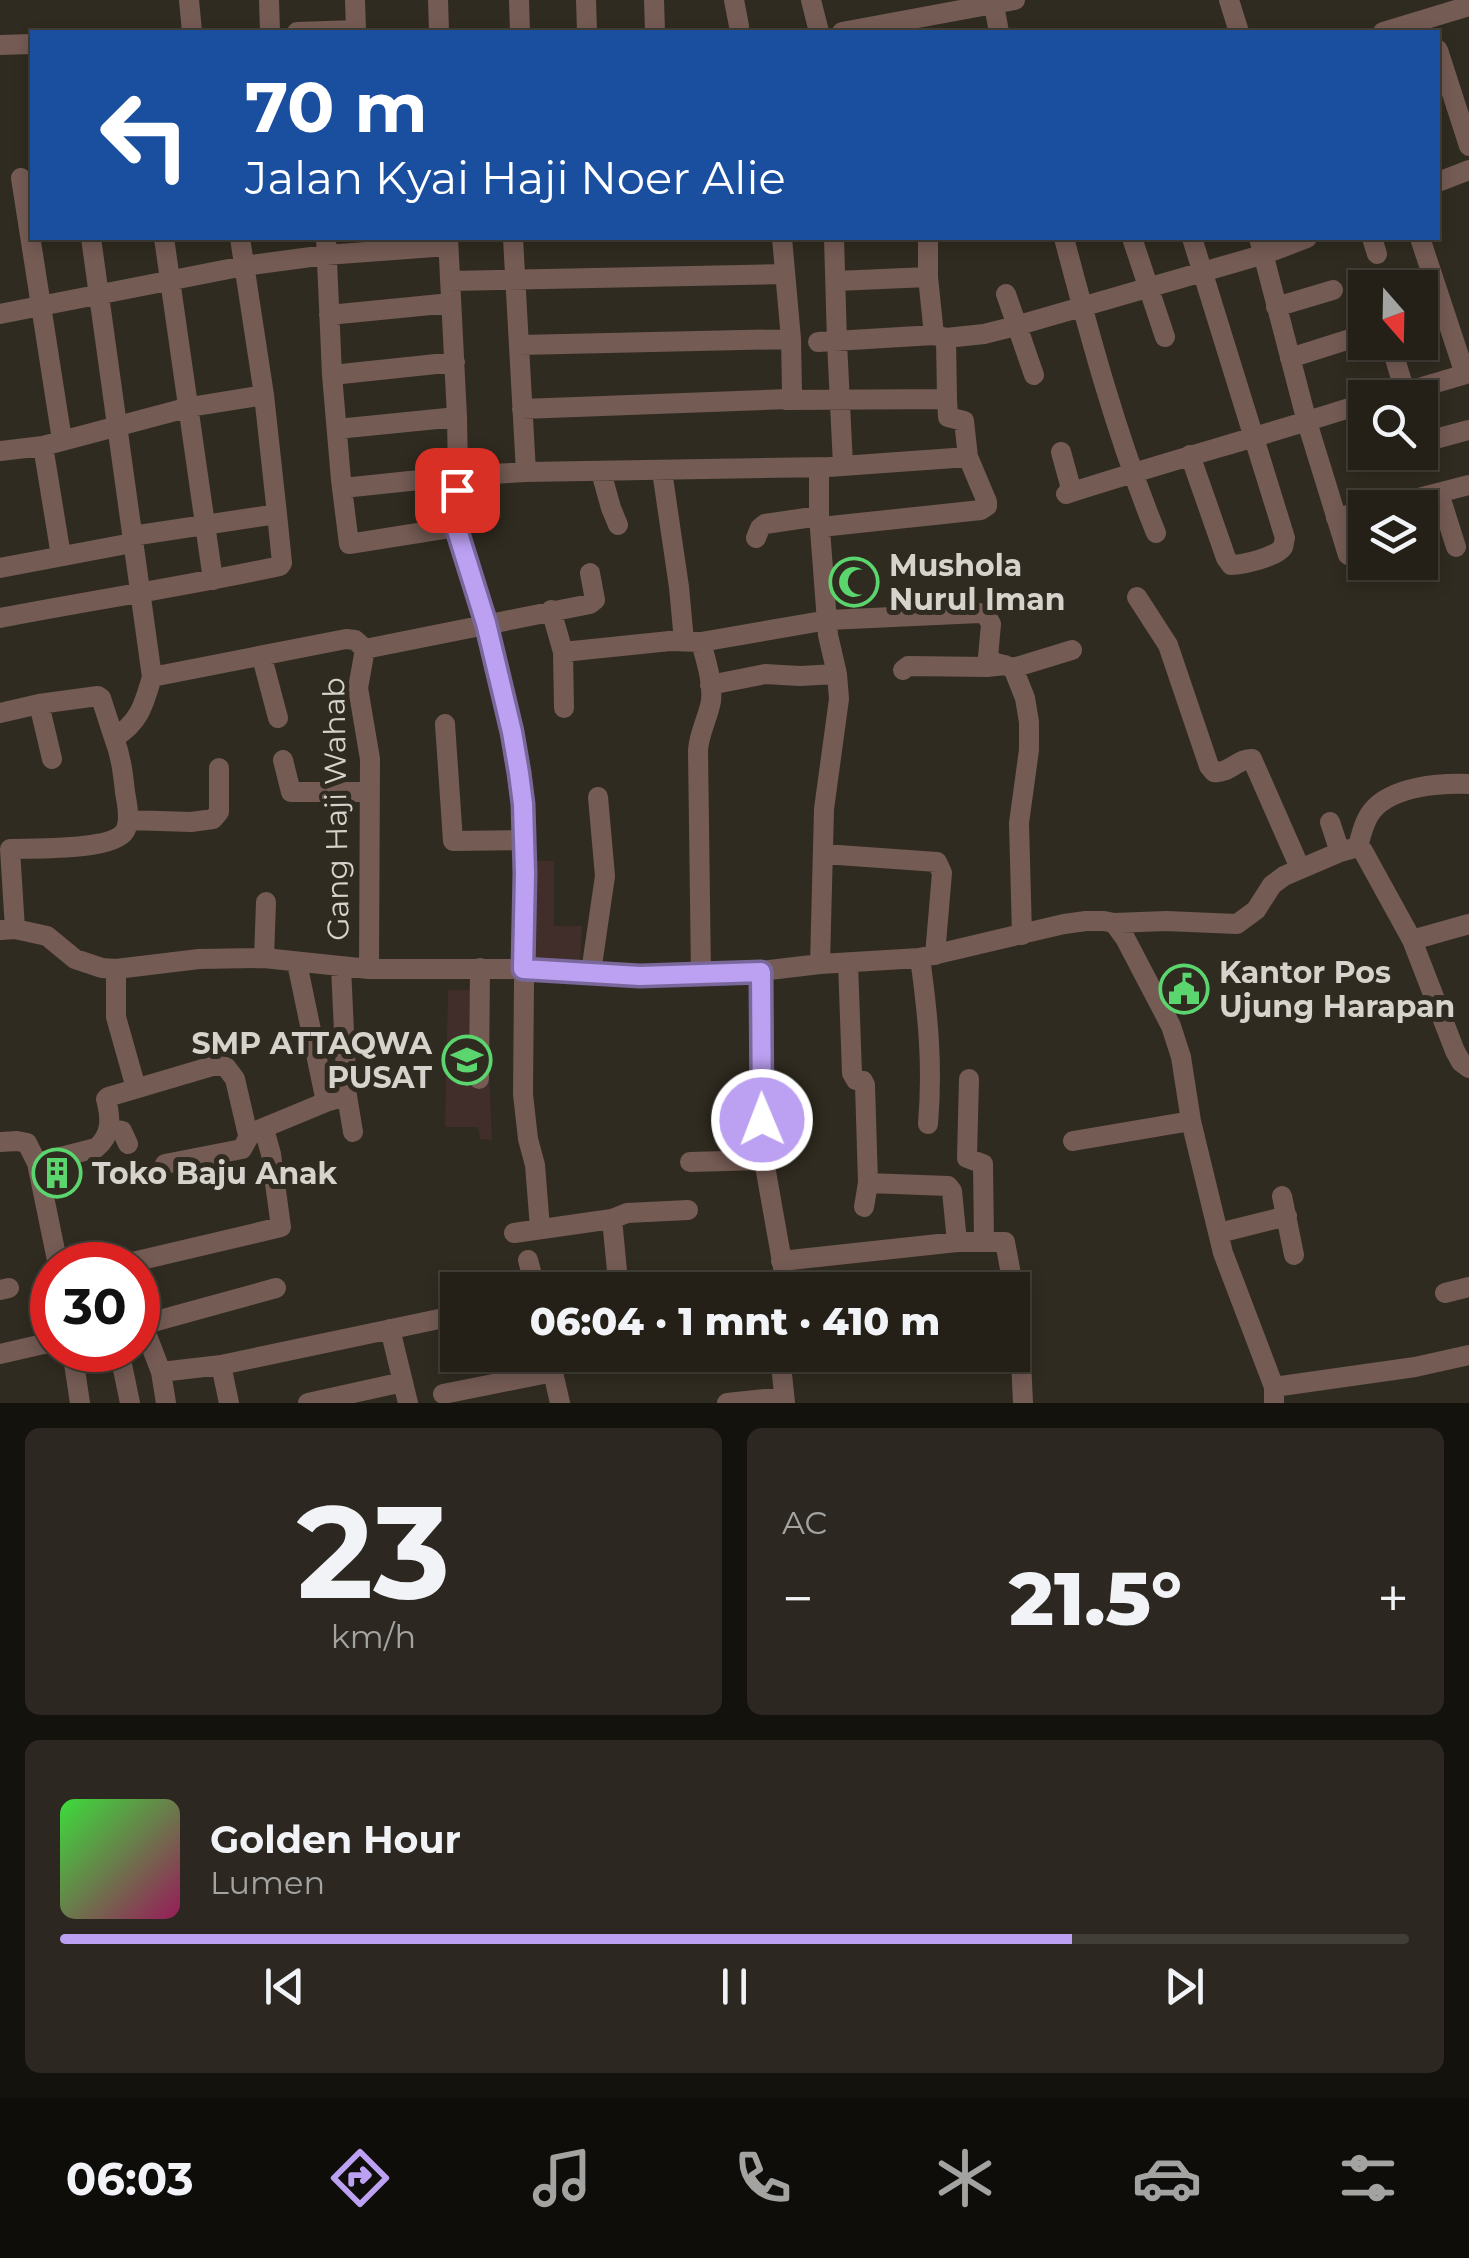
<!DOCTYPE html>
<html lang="id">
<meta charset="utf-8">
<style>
:root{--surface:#242018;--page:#2c2821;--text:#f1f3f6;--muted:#a3a3a2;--line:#413e37;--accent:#bca0f2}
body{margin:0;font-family:Montserrat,sans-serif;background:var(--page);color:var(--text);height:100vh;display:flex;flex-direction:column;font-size:38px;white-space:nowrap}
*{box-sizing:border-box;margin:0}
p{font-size:32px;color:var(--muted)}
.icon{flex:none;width:55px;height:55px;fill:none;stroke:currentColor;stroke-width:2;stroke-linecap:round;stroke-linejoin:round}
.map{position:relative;height:1403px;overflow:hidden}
.drawer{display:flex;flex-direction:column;gap:25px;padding:25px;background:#14120d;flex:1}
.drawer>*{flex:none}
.top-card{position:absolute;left:30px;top:30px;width:1410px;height:210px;border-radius:0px;box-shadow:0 5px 15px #0003,0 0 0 2px var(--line);background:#1a4fa0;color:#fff;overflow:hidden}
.needle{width:65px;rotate:160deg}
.fabs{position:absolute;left:1348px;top:270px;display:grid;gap:20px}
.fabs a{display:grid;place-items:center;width:90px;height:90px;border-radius:0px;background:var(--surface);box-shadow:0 5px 15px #0003,0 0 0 2px var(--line);font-size:50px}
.speed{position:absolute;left:30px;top:1242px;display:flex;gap:20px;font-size:50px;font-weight:700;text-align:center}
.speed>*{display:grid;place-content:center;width:130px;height:130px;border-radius:50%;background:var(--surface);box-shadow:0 5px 15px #0003,0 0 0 2px var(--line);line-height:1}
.speed .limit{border:15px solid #d22;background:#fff;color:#111}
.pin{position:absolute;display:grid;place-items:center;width:85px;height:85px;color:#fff;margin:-42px;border-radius:20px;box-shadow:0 5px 15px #0006}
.me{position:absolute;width:110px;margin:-55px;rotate:359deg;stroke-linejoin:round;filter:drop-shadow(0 0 8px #0008)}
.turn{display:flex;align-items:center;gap:35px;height:210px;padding:0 50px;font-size:45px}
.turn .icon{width:130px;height:130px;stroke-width:2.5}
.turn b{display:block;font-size:70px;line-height:85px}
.big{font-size:75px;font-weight:800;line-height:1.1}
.drawer .tile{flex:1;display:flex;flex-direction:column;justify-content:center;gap:15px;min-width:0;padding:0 35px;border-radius:15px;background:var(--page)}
.drawer .dial{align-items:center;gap:0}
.dial b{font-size:130px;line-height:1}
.song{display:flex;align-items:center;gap:30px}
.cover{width:120px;height:120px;border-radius:15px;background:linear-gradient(135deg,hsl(120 70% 55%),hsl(330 70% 35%))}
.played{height:10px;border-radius:5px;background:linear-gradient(90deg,var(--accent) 75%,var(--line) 75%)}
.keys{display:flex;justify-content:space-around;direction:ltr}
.heat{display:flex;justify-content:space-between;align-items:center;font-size:55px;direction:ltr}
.drawer .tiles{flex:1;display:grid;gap:25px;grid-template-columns:1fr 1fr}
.tile:last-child{grid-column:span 2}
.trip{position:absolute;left:440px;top:1272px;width:590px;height:100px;border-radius:0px;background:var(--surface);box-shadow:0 5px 15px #0003,0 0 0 2px var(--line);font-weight:800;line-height:100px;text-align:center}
.menu{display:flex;height:160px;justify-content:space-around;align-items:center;background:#0e0d0a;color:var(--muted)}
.menu .icon{width:70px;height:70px}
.menu .on{color:var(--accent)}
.menu b{font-size:45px;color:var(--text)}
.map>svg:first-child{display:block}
.education{fill:#412d2a}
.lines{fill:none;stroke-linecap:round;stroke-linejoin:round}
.minor{stroke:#745b54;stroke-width:20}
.route-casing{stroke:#7a689d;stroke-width:25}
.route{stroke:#bca0f2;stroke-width:18}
.labels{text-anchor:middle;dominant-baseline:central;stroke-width:10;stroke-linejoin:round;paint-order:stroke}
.poi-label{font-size:30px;font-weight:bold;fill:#d6d3cc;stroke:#302b20;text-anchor:start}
.street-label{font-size:30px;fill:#d6d3cc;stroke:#302b20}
</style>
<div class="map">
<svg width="1469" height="1403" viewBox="0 0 1469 1403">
<rect width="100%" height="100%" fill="#302b20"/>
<!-- education -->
<path class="education" d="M531,861h23v65h28l-2,44 -54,-3z
M448,990h30l9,37 5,113 -12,-1 -2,-12h-33z"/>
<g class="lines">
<!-- minor -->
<path class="minor" d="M189,0l3,32
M269,0l1,32
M438,0l1,32
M519,0l1,32
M586,0l1,32
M654,0l1,32
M734,0l5,26
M811,0l8,32
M993,0l6,32
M1229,0l10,32
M297,32l59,-2 -1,-30
M842,32l173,-32
M1383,32l86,-26
M0,45l32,-1
M1438,50l31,96
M21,178l41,262
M1438,182l31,-12
M164,238l49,342
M326,238l6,137 9,105 8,64 107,-17
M448,238l9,179 1,59 -2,51 30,96 27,109 10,72 2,69 -2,221 5,45 7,26 5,63
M513,238l13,234
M834,238l3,104 6,123
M1064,238c26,99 53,199 92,295
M1132,238l33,99
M1259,238l48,184 41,133
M1372,238l5,16
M1420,238l45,136
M928,277v-39
M450,281l335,-7
M836,281l92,-4 6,58
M1006,294l28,81
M1276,307l57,-17
M0,314l244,-48 82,-11 122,-9
M329,315l122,-12
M818,342l116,-7 12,3 38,-4 32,-8 249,-72 42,-16
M1390,342l15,50
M519,345l272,-6
M1290,358l60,-19
M332,375l123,-13
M1385,398l84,-25
M947,399l1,18 16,4 4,36
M785,400l162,-1 -1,-61
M522,409l266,-10 4,-7 -1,-53 -9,-101
M337,429l120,-12
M1420,443l49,-13
M43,446l18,110
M0,451l43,-5 147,-39 74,-12
M1061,452l11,40
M1190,455l36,103 5,7c11,0 46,-8 52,-18 1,-3 1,-6 2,-9l-93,-300
M819,467v49l9,119 9,39 2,25 -15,110 -4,155
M662,471l17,116 5,54
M601,472l10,36 7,17
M343,488l115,-12 68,-4 302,-5 140,-10 19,45v4l-6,4 -160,17
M1439,493l17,54
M1066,494c99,-32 200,-59 299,-91
M1380,508l89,-23
M1336,518l29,-7
M132,536l145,-22 -13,-119 -24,-157
M756,538l4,-10 5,-4 54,-8
M0,568l132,-25
M1137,597l31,48 41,121 5,6c15,2 24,-14 38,-13l48,109
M551,610l12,42 107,-11 31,1 127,-22 152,-7 6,2 5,9 -3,33 6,5 19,6 12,30 4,24v28l-10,73 3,112
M0,618c93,-18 187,-32 280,-52l2,-3 -5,-49
M365,649l-7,39 12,71 -1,210
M563,652l1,56
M264,655v10l14,53
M1013,668l59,-18
M903,670l5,-4 79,1 18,-2
M152,677l194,-38 9,1 10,9 225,-45 5,-4 -5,-27
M710,685l55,-11 35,2 37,-2
M39,704l13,55
M0,713l39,-9 59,-8 3,2 13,40
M445,724l8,117 71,-1
M283,760l8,32h79
M128,820l63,2 22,-3 6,-7v-44
M1330,822l10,30
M1358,847l5,4 49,89 43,111 6,11 8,6
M1358,847c3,-12 6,-26 14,-36 20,-25 68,-28 97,-27
M824,854l113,8 5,11 -7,82
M1114,923l52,-2 71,3 19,-14 16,-25 12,-9 56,-24 18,-5
M15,929l-5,-80c23,-1 103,2 115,-18 6,-11 2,-27 0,-39 -2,-19 -4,-36 -11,-54 26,-16 30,-34 38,-61l-61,-439
M0,930l15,-1 32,7 28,23 27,9 14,1 83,-10 65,-1 105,11h168l103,7 121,-5 59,-7 100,-6 144,-34 22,-3h18l10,2 11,15 46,88 10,31 10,64 32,132 51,134v16
M1412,940l57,-16
M264,958l2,-56
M920,958c8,57 13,108 8,166
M848,963l4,110 4,7 7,1 2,4 3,98 80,3 4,5 5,51
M116,969v48l20,71
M761,971l1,178 25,141
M591,972l14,-96 -7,-79
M701,975l-3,-225c1,-17 10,-32 13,-49 2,-19 -5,-40 -10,-59
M479,1079l1,-111
M969,1079l-2,79 16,6 1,78
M347,1096l6,36
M326,1102l21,-6 -6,-129
M109,1129l13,2 6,13
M1073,1141l118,-20
M0,1142l17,-1 10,2 10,20 59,-15c16,-13 15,-30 10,-49l2,-2 108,-32 10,2 9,12 13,56
M690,1162l74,-2
M37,1163l21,102
M165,1164l77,-15 9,-16 75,-31 -29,-139
M1282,1196l12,59
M864,1207l4,-24
M612,1219l5,52
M514,1233l98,-14 15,-6 61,-3
M1219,1233l68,-17
M528,1260l8,30
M781,1261l176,-19h48l14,75 4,86
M120,1265l161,-38 -10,-73 -7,-25
M0,1290l9,-2
M1445,1293l24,-6
M143,1325l18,47 60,-7 237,-50
M138,1326l138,-38
M390,1329l18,74
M72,1350l8,53
M119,1350l11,53
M0,1354l52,-12
M549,1355l11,48
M780,1355l5,48
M798,1355h3
M221,1365l8,38
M161,1372l5,31
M1274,1387l141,-20 54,-12
M443,1394l110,-22
M308,1403l95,-21
M727,1403l57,-6"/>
</g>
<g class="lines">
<!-- route casing -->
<g class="route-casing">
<path id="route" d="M457,490l-1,37 30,96 26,109 7,41 4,31 2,69 -2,96 117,7 121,-4 1,148"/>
</g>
<!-- route -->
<use href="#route" class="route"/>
</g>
<!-- icons -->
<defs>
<g id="mosque-ring" transform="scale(2.5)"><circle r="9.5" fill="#302b20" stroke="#5bd56e" stroke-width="1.5"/><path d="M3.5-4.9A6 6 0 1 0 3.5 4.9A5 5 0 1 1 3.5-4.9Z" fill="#5bd56e"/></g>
<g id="civic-ring" transform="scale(2.5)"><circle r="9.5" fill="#302b20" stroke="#5bd56e" stroke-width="1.5"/><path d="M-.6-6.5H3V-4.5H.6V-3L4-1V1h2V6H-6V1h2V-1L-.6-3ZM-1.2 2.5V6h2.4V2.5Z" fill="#5bd56e"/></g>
<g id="school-ring" transform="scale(2.5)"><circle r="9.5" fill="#302b20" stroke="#5bd56e" stroke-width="1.5"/><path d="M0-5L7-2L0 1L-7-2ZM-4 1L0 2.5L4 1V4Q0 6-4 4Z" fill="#5bd56e"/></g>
<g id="building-ring" transform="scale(2.5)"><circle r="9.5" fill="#302b20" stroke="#5bd56e" stroke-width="1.5"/><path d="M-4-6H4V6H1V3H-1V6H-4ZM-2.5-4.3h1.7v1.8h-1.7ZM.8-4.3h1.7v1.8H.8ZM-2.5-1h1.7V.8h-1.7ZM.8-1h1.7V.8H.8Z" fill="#5bd56e"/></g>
</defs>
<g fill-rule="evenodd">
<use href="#mosque-ring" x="854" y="582"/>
<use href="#civic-ring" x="1184" y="989"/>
<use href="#school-ring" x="467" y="1060"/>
<use href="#building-ring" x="57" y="1173"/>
</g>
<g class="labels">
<!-- poi labels -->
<g class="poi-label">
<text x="889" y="565">Mushola<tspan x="889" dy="34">Nurul Iman</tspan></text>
<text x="1219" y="972">Kantor Pos<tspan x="1219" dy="34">Ujung Harapan</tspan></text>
<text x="432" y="1043" text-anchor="end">SMP ATTAQWA<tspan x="432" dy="34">PUSAT</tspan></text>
<text x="92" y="1173">Toko Baju Anak</text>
</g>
<!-- street labels -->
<g class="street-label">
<text transform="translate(336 809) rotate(-91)">Gang Haji Wahab</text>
</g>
</g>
</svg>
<div class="fabs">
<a><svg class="needle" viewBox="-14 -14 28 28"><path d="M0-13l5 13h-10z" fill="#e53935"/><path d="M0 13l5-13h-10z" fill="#a3a3a2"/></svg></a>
<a><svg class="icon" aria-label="search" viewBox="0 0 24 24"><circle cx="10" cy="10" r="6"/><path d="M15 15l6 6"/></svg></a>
<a><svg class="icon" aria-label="layers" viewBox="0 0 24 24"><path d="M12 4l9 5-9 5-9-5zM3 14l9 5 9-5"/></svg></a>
</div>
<div class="speed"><div class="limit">30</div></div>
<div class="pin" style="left:457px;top:490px;background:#d93025"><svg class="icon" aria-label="arrive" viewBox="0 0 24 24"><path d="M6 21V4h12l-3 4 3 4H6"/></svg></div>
<svg class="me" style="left:762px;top:1120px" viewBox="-20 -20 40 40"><circle r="17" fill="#bca0f2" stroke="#fff" stroke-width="3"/><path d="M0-11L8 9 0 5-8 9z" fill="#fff"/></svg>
<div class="trip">06:04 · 1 mnt · 410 m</div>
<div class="top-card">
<div class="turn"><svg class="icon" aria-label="left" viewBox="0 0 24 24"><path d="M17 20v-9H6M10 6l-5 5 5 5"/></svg><div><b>70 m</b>Jalan Kyai Haji Noer Alie</div></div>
</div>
</div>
<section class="drawer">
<div class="tiles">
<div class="tile dial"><b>23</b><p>km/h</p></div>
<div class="tile"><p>AC</p>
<div class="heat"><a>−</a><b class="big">21.5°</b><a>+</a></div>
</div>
<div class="tile">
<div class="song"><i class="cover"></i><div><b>Golden Hour</b><p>Lumen</p></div></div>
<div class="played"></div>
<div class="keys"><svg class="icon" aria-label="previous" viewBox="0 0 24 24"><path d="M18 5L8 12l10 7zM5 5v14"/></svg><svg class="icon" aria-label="pause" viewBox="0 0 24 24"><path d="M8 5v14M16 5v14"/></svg><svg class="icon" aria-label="next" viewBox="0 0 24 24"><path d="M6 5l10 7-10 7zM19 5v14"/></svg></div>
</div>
</div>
</section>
<nav class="menu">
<b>06:03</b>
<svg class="icon on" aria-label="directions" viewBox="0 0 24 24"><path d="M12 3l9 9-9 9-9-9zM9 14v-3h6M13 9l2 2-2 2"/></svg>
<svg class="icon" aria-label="music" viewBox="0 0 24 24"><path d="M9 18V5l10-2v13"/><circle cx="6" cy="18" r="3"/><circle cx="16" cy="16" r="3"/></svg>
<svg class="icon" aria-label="phone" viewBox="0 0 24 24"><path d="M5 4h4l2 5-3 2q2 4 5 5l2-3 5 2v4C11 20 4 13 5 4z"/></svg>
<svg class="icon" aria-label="climate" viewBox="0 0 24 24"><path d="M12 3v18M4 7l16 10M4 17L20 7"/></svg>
<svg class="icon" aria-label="car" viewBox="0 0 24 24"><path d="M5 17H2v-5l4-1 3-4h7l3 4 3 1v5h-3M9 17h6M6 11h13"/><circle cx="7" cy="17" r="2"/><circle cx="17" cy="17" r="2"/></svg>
<svg class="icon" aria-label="filters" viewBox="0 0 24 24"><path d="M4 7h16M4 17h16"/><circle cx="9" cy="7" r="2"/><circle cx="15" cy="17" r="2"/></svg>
</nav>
